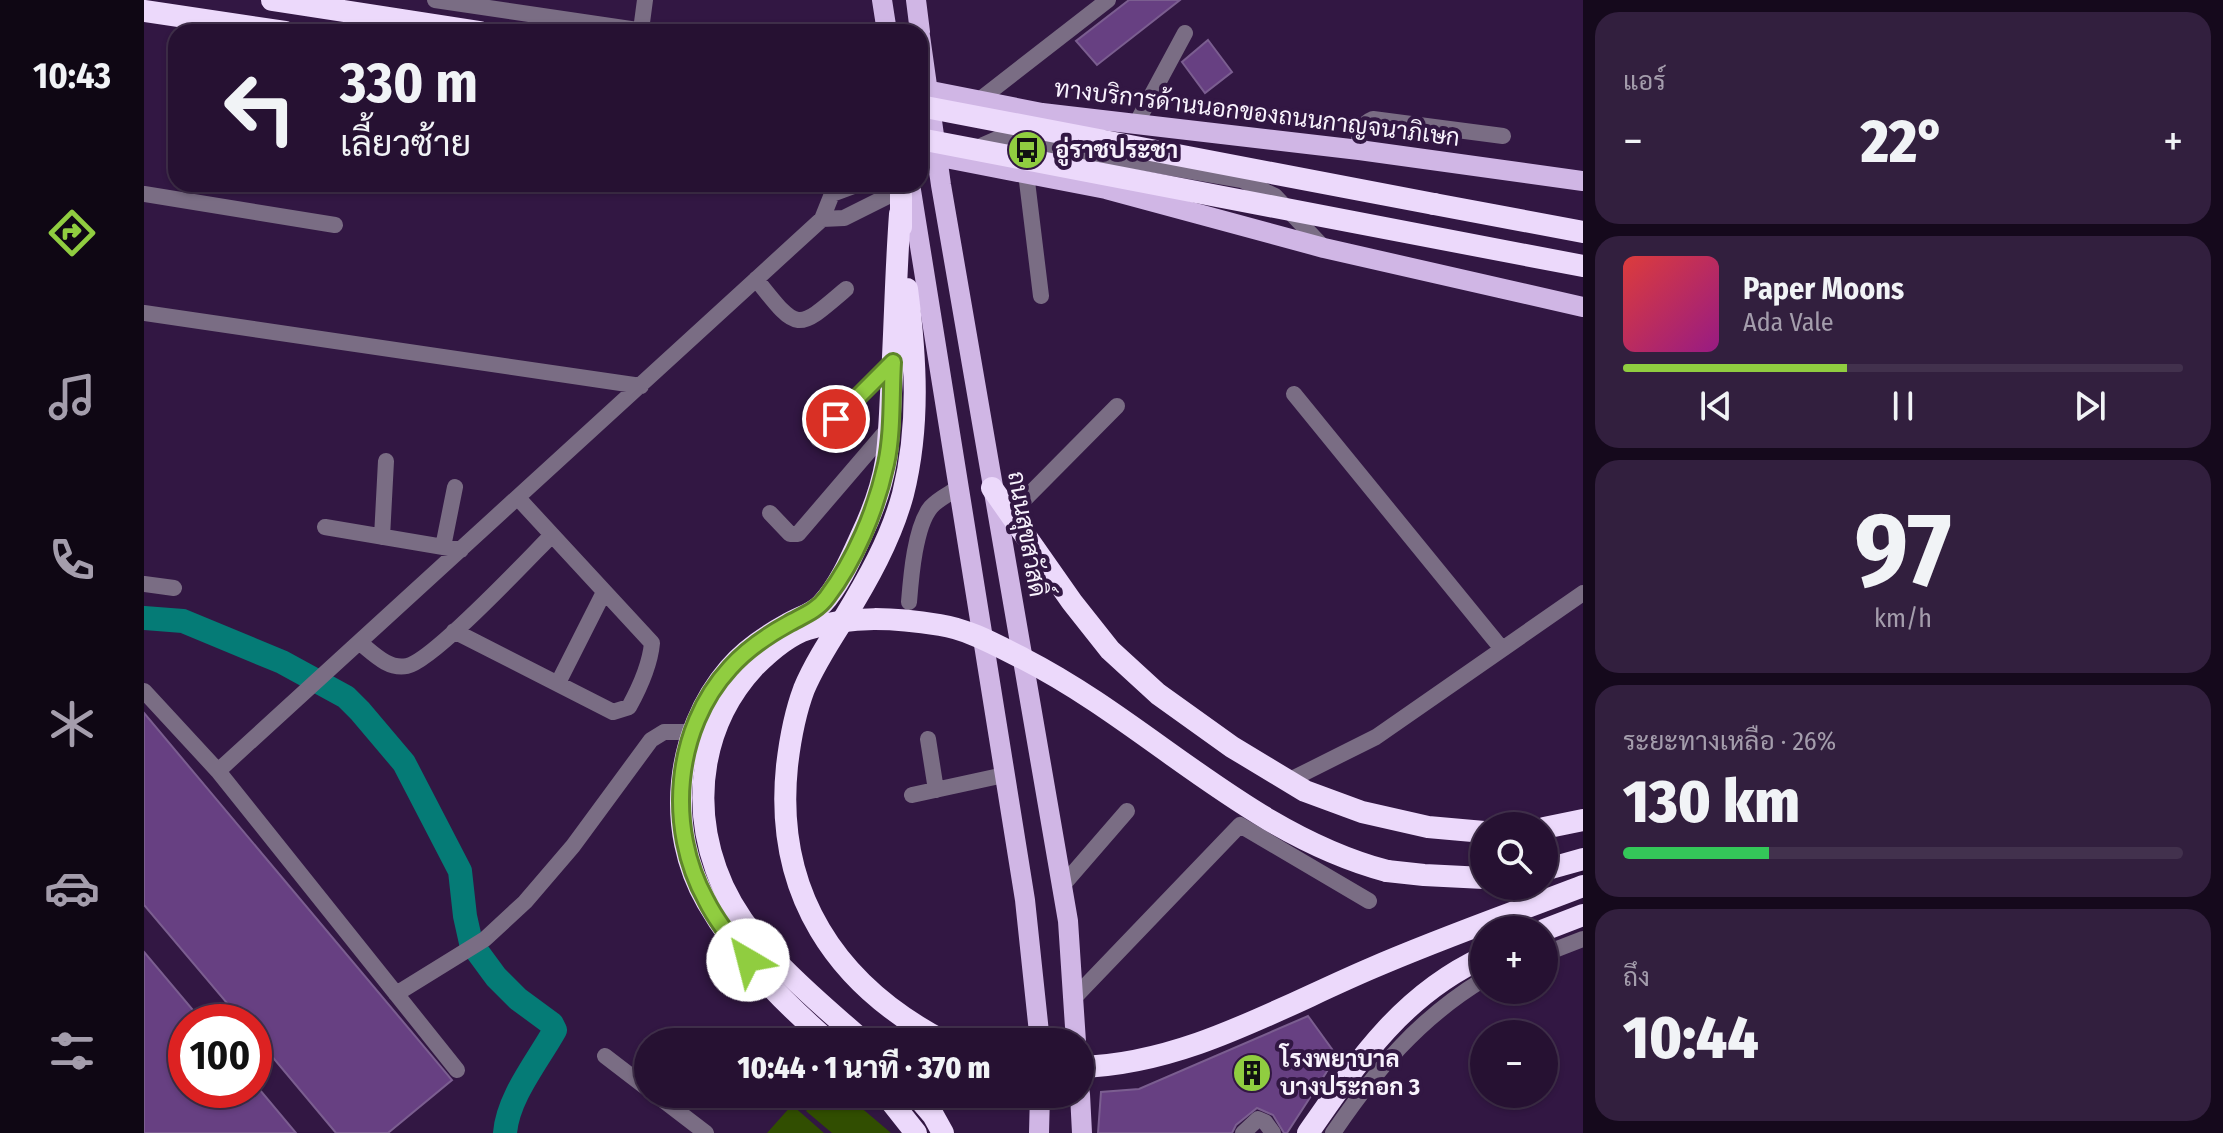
<!DOCTYPE html>
<html lang="th">
<meta charset="utf-8">
<style>
:root{--surface:#261132;--page:#321f3e;--text:#f1f3f6;--muted:#a49dac;--line:#42314d;--accent:#90cd40}
body{margin:0;font-family:"Fira Sans Condensed",Sarabun,sans-serif;background:var(--page);color:var(--text);height:100vh;display:flex;flex-direction:column;font-size:30px;white-space:nowrap}
*{box-sizing:border-box;margin:0}
p{font-size:26px;color:var(--muted)}
.icon{flex:none;width:44px;height:44px;fill:none;stroke:currentColor;stroke-width:2;stroke-linecap:round;stroke-linejoin:round}
.map{position:relative;flex:1;overflow:hidden}
.sheet{display:flex;flex-direction:column;gap:12px;padding:12px;background:#15091c;width:640px}
.sheet>*{flex:none}
.guide{position:absolute;left:24px;top:24px;width:760px;height:168px;border-radius:24px;box-shadow:0 2px 6px #0004,0 0 0 2px var(--line);background:#261132;color:var(--text);overflow:hidden}
.buttons{position:absolute;left:1326px;top:812px;display:grid;gap:16px}
.buttons a{display:grid;place-items:center;width:88px;height:88px;border-radius:50%;background:var(--surface);box-shadow:0 2px 6px #0004,0 0 0 2px var(--line);font-size:40px}
.speed{position:absolute;left:24px;top:1004px;display:flex;gap:16px;font-size:40px;font-weight:700;text-align:center}
.speed>*{display:grid;place-content:center;width:104px;height:104px;border-radius:50%;background:var(--surface);box-shadow:0 2px 6px #0004,0 0 0 2px var(--line);line-height:1}
.speed .limit{border:12px solid #d22;background:#fff;color:#111}
.pin{position:absolute;display:grid;place-items:center;width:68px;height:68px;color:#fff;margin:-34px;border:4px solid #fff;border-radius:50%;box-shadow:0 2px 8px #0007}
.me{position:absolute;width:88px;margin:-44px;rotate:323deg;stroke-linejoin:round;filter:drop-shadow(0 0 6px #0008)}
.turn{display:flex;align-items:center;gap:28px;height:168px;padding:0 40px;font-size:36px}
.turn .icon{width:104px;height:104px;stroke-width:2.5}
.turn b{display:block;font-size:56px;line-height:68px}
.big{font-size:60px;font-weight:800;line-height:1.1}
.sheet .tile{flex:1;display:flex;flex-direction:column;justify-content:center;gap:12px;min-width:0;padding:0 28px;border-radius:24px;background:var(--page)}
.sheet .dial{align-items:center;gap:0}
.dial b{font-size:104px;line-height:1}
.song{display:flex;align-items:center;gap:24px}
.cover{width:96px;height:96px;border-radius:12px;background:linear-gradient(135deg,hsl(0 70% 55%),hsl(310 70% 35%))}
.played{height:8px;border-radius:4px;background:linear-gradient(90deg,var(--accent) 40%,var(--line) 40%)}
.keys{display:flex;justify-content:space-around;direction:ltr}
.heat{display:flex;justify-content:space-between;align-items:center;font-size:44px;direction:ltr}
.charge{height:12px;border-radius:6px;background:linear-gradient(90deg,#34c759 26%,var(--line) 0)}
.trip{position:absolute;left:490px;top:1028px;width:460px;height:80px;border-radius:40px;background:var(--surface);box-shadow:0 2px 6px #0004,0 0 0 2px var(--line);font-weight:800;line-height:80px;text-align:center}
main{display:flex;flex:1;min-height:0}
.dock{display:flex;flex-direction:column;width:144px;justify-content:space-around;align-items:center;background:#0f0714;color:var(--muted)}
.dock .icon{width:56px;height:56px}
.dock .active{color:var(--accent)}
.dock b{font-size:36px;color:var(--text)}
.map>svg:first-child{display:block}
.green{fill:#314e01}
.lines{fill:none;stroke-linecap:round;stroke-linejoin:round}
.river{stroke:#057b76;stroke-width:24}
.building{fill:#674082;stroke:#7b5e90;stroke-width:2}
.minor{stroke:#7a6d84;stroke-width:16}
.major{stroke:#d0b6e5;stroke-width:20}
.highway{stroke:#ecd9fb;stroke-width:22}
.highway-bridge{stroke:#ecd9fb;stroke-width:22}
.route-casing{stroke:#5e852a;stroke-width:20}
.route{stroke:#90cd40;stroke-width:14}
.labels{text-anchor:middle;dominant-baseline:central;stroke-width:8;stroke-linejoin:round;paint-order:stroke}
.street-label{font-size:24px;fill:#f8f2fd;stroke:#321743}
.poi-label{font-size:24px;font-weight:bold;fill:#f8f2fd;stroke:#321743;text-anchor:start}
</style>
<main>
<nav class="dock">
<b>10:43</b>
<svg class="icon active" aria-label="directions" viewBox="0 0 24 24"><path d="M12 3l9 9-9 9-9-9zM9 14v-3h6M13 9l2 2-2 2"/></svg>
<svg class="icon" aria-label="music" viewBox="0 0 24 24"><path d="M9 18V5l10-2v13"/><circle cx="6" cy="18" r="3"/><circle cx="16" cy="16" r="3"/></svg>
<svg class="icon" aria-label="phone" viewBox="0 0 24 24"><path d="M5 4h4l2 5-3 2q2 4 5 5l2-3 5 2v4C11 20 4 13 5 4z"/></svg>
<svg class="icon" aria-label="climate" viewBox="0 0 24 24"><path d="M12 3v18M4 7l16 10M4 17L20 7"/></svg>
<svg class="icon" aria-label="car" viewBox="0 0 24 24"><path d="M5 17H2v-5l4-1 3-4h7l3 4 3 1v5h-3M9 17h6M6 11h13"/><circle cx="7" cy="17" r="2"/><circle cx="17" cy="17" r="2"/></svg>
<svg class="icon" aria-label="filters" viewBox="0 0 24 24"><path d="M4 7h16M4 17h16"/><circle cx="9" cy="7" r="2"/><circle cx="15" cy="17" r="2"/></svg>
</nav>
<div class="map">
<svg width="1439" height="1133" viewBox="0 0 1439 1133">
<rect width="100%" height="100%" fill="#321743"/>
<!-- green -->
<path class="green" d="M676,1094h25l46,39h-59l-26,-22z
M648,1105l32,28h-57z"/>
<g class="lines">
<!-- river -->
<path class="river" d="M0,618l39,3 99,41 64,35 14,14 44,52 56,108 5,45 6,27 25,34 22,22 34,25 3,6c-18,32 -47,67 -50,103"/>
</g>
<!-- building -->
<path class="building" d="M985,0h51l-83,65 -21,-24z
M1064,40l24,32 -27,21 -23,-31z
M0,713l308,367 -64,53h-52l-82,-98v-13h-11l-99,-117z
M0,952l59,70h-17v68h74l36,43h-152z
M1164,1016l29,40 -50,77h-3l-11,-18 -16,-7 -21,17 -4,8h-134l3,-41 38,-3z"/>
<g class="lines">
<!-- minor -->
<path class="minor" d="M291,0l216,32
M497,30l4,-30
M834,101l130,-101
M992,124l49,-91
M1215,150c0,-14 -1,-25 14,-31l130,17
M832,157l7,-12 16,-7 243,42 33,16 49,52
M882,173l15,123
M715,184l-27,10 -10,25 22,-1 56,-28
M0,194l191,31
M612,279c42,53 40,53 90,10
M0,313l497,73
M1150,394l208,255
M674,439l75,-77
M626,513l20,21h8l90,-105
M867,513l106,-107
M181,527l136,23
M238,537l4,-76
M299,547l12,-60
M0,584l30,4
M765,602c2,-25 6,-76 22,-95 7,-8 18,-13 27,-19
M310,631l159,81 16,-5c11,-20 21,-42 23,-64l-134,-145
M215,642c14,11 29,28 48,24 26,-5 121,-107 145,-131
M414,683l46,-91
M0,691l74,80 239,299
M784,739l8,51
M74,771l604,-552
M1144,781l88,-44 207,-144
M768,795l92,-20
M918,886l65,-75
M1400,954l39,-15
M252,994l89,-55 40,-37 48,-56 78,-106 13,-8h29
M929,999l167,-174 129,76
M461,1056l43,33
M511,1094l51,39
M1099,1133l15,-14 7,3 8,11
M1189,1133c43,-63 85,-114 151,-154"/>
<!-- major -->
<path class="major" d="M738,0l5,32
M772,0l4,32
M776,36l21,149 127,736 8,121
M782,90l116,23 317,37 224,31
M776,153l186,36 218,59 259,59
M766,184l115,716 15,142
M936,1094l2,39
M895,1133l1,-39"/>
<!-- highway -->
<path class="highway" d="M128,0l208,32
M0,11l141,21
M757,184v43
M1290,204l149,28
M763,289c9,69 13,137 -4,205 -12,45 -36,87 -60,126 -14,22 -29,45 -39,69 -9,24 -14,51 -17,77 -13,126 48,219 158,276
M848,488l80,114 38,48 48,44 74,53 73,44 57,21 66,15 56,5
M1400,828l39,-8
M1400,870l39,-11
M1243,871l37,4 60,3
M1400,930l39,-15
M685,1042c-47,-41 -91,-86 -122,-140 -42,-72 -32,-170 22,-233 14,-17 37,-33 57,-44 11,-7 27,-11 36,-21 17,-18 29,-46 39,-68 11,-23 21,-51 25,-75 4,-27 4,-57 6,-84 3,-55 4,-109 8,-163
M936,1067c105,-3 198,-59 292,-99 69,-30 141,-55 211,-82
M741,1094l31,39
M771,1094l18,21 10,18
M1164,1133c50,-72 94,-138 176,-176"/>
<!-- highway-bridge -->
<path class="highway-bridge" d="M776,106l514,98
M776,139l663,127
M720,1042c-55,-49 -123,-101 -148,-173 -25,-70 -13,-147 38,-202 15,-15 34,-32 54,-38 44,-14 88,-11 132,-4 28,4 58,21 84,34 125,64 224,175 363,212"/>
</g>
<g class="lines">
<!-- route casing -->
<g class="route-casing">
<path id="route" d="M604,960c-15,-19 -31,-38 -42,-60 -40,-72 -32,-171 24,-232 15,-17 38,-33 58,-44 14,-8 29,-13 39,-27 28,-37 49,-87 59,-133 7,-32 5,-69 7,-102l-57,57"/>
</g>
<!-- route -->
<use href="#route" class="route"/>
</g>
<!-- icons -->
<defs>
<g id="bus-disc" transform="scale(2)"><circle r="9.5" fill="#90cd40" stroke="#321743"/><path d="M-5-6H5V4H4V6H2V4H-2V6H-4V4H-5ZM-3.5-4V0h7V-4ZM-3.5 1.2v1.5H-2V1.2ZM2 1.2v1.5H3.5V1.2Z" fill="#111"/></g>
<g id="building-disc" transform="scale(2)"><circle r="9.5" fill="#90cd40" stroke="#321743"/><path d="M-4-6H4V6H1V3H-1V6H-4ZM-2.5-4.3h1.7v1.8h-1.7ZM.8-4.3h1.7v1.8H.8ZM-2.5-1h1.7V.8h-1.7ZM.8-1h1.7V.8H.8Z" fill="#111"/></g>
</defs>
<g fill-rule="evenodd">
<use href="#bus-disc" x="883" y="150"/>
<use href="#building-disc" x="1108" y="1073"/>
</g>
<g class="labels">
<!-- street labels -->
<g class="street-label">
<text transform="translate(1113 113) rotate(7)">ทางบริการด้านนอกของถนนกาญจนาภิเษก</text>
<text transform="translate(883 534) rotate(80)">ถนนสุขสวัสดิ์</text>
</g>
<!-- poi labels -->
<g class="poi-label">
<text x="911" y="150">อู่ราชประชา</text>
<text x="1136" y="1059">โรงพยาบาล<tspan x="1136" dy="28">บางประกอก 3</tspan></text>
</g>
</g>
</svg>
<div class="buttons">
<a><svg class="icon" aria-label="search" viewBox="0 0 24 24"><circle cx="10" cy="10" r="6"/><path d="M15 15l6 6"/></svg></a>
<a>+</a>
<a>−</a>
</div>
<div class="speed"><div class="limit">100</div></div>
<div class="pin" style="left:692px;top:419px;background:#d93025"><svg class="icon" aria-label="arrive" viewBox="0 0 24 24"><path d="M6 21V4h12l-3 4 3 4H6"/></svg></div>
<svg class="me" style="left:604px;top:960px" viewBox="-20 -20 40 40"><circle r="19" fill="#fff"/><path d="M0-13L10 11 0 6-10 11z" fill="#90cd40"/></svg>
<div class="trip">10:44 · 1 นาที · 370 m</div>
<div class="guide">
<div class="turn"><svg class="icon" aria-label="left" viewBox="0 0 24 24"><path d="M17 20v-9H6M10 6l-5 5 5 5"/></svg><div><b>330 m</b>เลี้ยวซ้าย</div></div>
</div>
</div>
<section class="sheet">
<div class="tile"><p>แอร์</p>
<div class="heat"><a>−</a><b class="big">22°</b><a>+</a></div>
</div>
<div class="tile">
<div class="song"><i class="cover"></i><div><b>Paper Moons</b><p>Ada Vale</p></div></div>
<div class="played"></div>
<div class="keys"><svg class="icon" aria-label="previous" viewBox="0 0 24 24"><path d="M18 5L8 12l10 7zM5 5v14"/></svg><svg class="icon" aria-label="pause" viewBox="0 0 24 24"><path d="M8 5v14M16 5v14"/></svg><svg class="icon" aria-label="next" viewBox="0 0 24 24"><path d="M6 5l10 7-10 7zM19 5v14"/></svg></div>
</div>
<div class="tile dial"><b>97</b><p>km/h</p></div>
<div class="tile"><p>ระยะทางเหลือ · 26%</p><b class="big">130 km</b><div class="charge"></div></div>
<div class="tile"><p>ถึง</p><b class="big">10:44</b></div>
</section>
</main>
